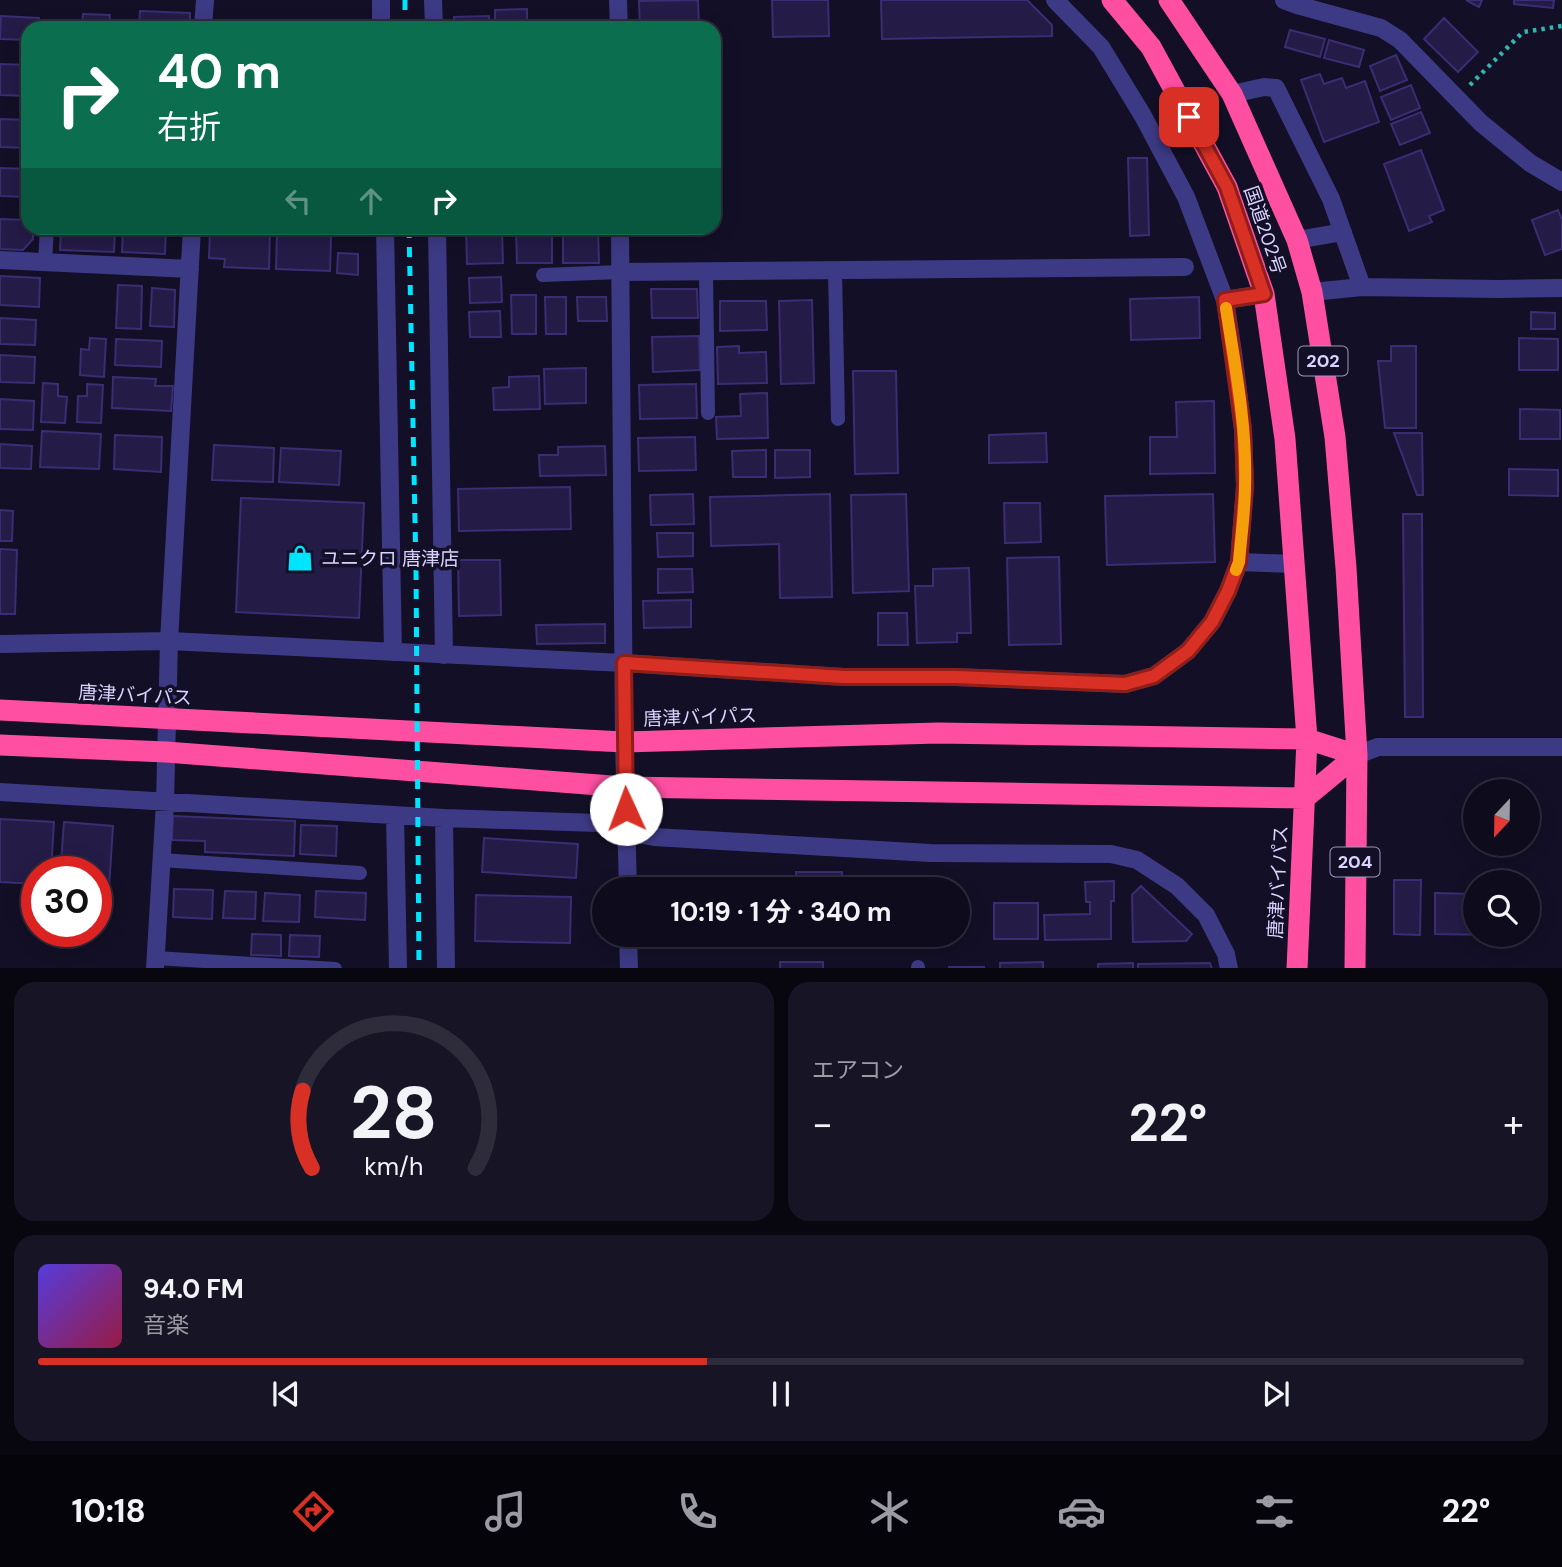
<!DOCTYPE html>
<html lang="ja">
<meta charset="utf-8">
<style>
:root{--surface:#0e0b1c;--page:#171425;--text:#f1f3f6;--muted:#9b9ba3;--line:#2e2b3b;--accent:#d93025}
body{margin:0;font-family:"DM Sans","Noto Sans JP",sans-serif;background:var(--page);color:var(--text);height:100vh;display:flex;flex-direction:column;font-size:26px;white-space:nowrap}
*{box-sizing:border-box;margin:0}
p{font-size:23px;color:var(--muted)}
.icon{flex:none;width:38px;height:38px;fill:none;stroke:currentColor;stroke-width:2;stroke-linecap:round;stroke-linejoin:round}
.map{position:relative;height:968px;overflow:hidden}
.details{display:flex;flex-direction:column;gap:14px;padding:14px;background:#08060f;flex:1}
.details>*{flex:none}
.top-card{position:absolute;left:21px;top:21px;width:700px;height:214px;border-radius:21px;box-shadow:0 4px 18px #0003,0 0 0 2px var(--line);background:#0b6e4f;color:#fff;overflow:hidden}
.needle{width:46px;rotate:202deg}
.controls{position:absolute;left:1463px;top:779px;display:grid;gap:14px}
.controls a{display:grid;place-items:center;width:77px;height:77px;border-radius:50%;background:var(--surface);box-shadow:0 4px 18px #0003,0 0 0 2px var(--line);font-size:35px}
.speed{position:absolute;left:21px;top:856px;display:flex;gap:14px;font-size:35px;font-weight:700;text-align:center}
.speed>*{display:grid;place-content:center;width:91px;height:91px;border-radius:50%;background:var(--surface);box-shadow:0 4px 18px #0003,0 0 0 2px var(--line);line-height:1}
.speed .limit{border:10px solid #d22;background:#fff;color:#111}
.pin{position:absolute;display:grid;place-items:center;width:60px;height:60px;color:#fff;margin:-30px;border-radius:14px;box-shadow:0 4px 10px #0006}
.me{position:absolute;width:77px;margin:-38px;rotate:358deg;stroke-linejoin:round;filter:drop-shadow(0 0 5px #0008)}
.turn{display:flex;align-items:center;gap:24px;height:147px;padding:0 21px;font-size:32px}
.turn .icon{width:91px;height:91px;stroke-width:2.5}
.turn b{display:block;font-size:49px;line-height:60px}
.lanes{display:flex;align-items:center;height:66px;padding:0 21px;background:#0003;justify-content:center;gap:35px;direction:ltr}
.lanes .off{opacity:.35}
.big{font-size:52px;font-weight:700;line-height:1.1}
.details .widget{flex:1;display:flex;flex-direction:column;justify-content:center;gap:10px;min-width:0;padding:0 24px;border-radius:21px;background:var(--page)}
.details .dial{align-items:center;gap:0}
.dial svg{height:182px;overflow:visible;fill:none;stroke:var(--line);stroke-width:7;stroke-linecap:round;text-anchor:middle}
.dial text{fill:var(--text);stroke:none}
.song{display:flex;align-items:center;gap:21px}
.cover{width:84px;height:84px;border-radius:10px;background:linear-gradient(135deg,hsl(250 70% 55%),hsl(340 70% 35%))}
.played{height:7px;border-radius:4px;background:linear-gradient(90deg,var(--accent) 45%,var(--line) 45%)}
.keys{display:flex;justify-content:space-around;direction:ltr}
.heat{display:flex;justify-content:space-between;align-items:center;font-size:38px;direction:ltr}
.details .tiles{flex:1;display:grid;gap:14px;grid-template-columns:1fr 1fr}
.widget:last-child{grid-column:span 2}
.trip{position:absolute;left:592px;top:877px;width:378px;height:70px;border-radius:35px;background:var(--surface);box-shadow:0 4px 18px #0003,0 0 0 2px var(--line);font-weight:700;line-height:70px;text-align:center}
.tabs{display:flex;height:112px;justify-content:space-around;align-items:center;background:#06040b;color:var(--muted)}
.tabs .icon{width:49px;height:49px}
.tabs .selected{color:var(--accent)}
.tabs b{font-size:32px;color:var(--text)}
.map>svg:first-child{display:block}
.building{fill:#241b47;stroke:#3b2d73;stroke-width:2}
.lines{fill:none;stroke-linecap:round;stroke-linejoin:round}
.path{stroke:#2fb8b0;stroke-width:4.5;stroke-dasharray:3.5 5;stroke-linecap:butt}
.lane{stroke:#3d3a85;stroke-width:14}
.street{stroke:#3d3a85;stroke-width:18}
.highway{stroke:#ff4fa3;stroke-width:21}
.rail{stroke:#00e5ff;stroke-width:5;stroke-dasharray:10 9;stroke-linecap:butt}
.route-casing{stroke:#8d1f18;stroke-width:18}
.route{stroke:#d93025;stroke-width:12}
.slow{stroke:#f59e0b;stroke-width:12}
.labels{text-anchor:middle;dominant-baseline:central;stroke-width:7;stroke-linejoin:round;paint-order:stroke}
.shield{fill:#130f26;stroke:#9e99be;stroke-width:2}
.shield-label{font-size:18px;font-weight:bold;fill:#d9d4ff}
.street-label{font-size:19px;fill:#d9d4ff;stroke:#130f26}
.poi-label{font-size:19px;fill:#d9d4ff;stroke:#130f26;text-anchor:start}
</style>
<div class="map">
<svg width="1562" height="969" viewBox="0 0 1562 969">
<rect width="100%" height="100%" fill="#130f26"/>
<!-- building -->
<path class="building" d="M698,0l1,28h-59l-1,-27z
M772,0h56l1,36 -56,1z
M881,0h146l25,25v11l-170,3z
M1466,0h16l-3,7z
M1514,0h40l-1,8 -39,-4z
M527,9v19h-32v-18z
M140,11l50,2v15h-51z
M83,14l27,1 -1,13h-27z
M1,16l38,2 -1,10h-10v12l-28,-1z
M489,16v12h-35v-11z
M1444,18l34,34 -20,20 -34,-33z
M601,22v6h-26v-5z
M220,23l32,1v4h-32z
M269,24l35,2v2h-35z
M324,24l38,2v2h-39z
M535,25h31v3h-31z
M1290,30l35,9 -5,18 -35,-10z
M1329,40l35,10 -5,17 -35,-9z
M1396,55l11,25 -27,11 -10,-25z
M0,64l28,1v31l-28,-1z
M1320,74l4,10 18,-6 4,10 19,-7 14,41 -55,20 -23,-62z
M1411,85l9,23 -29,12 -10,-23z
M1421,112l9,21 -30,12 -9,-21z
M0,119l28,1v28l-28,-1z
M1421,150l23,60 -15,6 3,6 -23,9 -25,-67z
M1128,158h19l2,77 -19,1z
M0,168l28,1v28l-28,-1z
M1558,210l4,10v29l-17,6 -13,-35z
M0,219l28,1v8h5v11l-10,11 -23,-1z
M61,228h54l-1,24 -54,-2z
M123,228h43l-1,26 -43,-2z
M210,228l60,2 -1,39 -45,-2 1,-8 -16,-1z
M598,228l1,35h-36v-34z
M502,229l1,34 -36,1 -1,-34z
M552,229v34h-35l-1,-33z
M277,233l54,3 -1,35 -54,-2z
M338,253l20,1v21l-21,-2z
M0,276l40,2 -1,29 -39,-2z
M501,277l1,25 -32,1 -1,-25z
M118,285l24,1 -1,43 -25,-1z
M152,288l23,2 -1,37 -24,-1z
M651,289h46l1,29h-46z
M511,295h25v39h-24z
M545,297h21v37h-20z
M577,297h29l1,24h-29z
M1199,297l1,41 -69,2 -1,-41z
M812,300l2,83 -33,1 -2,-83z
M720,301h46l1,29 -47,1z
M500,311l1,26h-31l-1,-25z
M1531,312l24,1v16h-24z
M0,318l36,2 -1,25 -35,-1z
M699,336l1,34 -47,2 -1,-35z
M90,338l16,1 -2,38 -24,-2 1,-26 8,1z
M1519,338l39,1v31h-39z
M116,339l46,2 -1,26 -46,-2z
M739,346v7l27,-1 1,31 -49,1 -1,-37z
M1391,346h25v82h-31l-7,-67h13z
M0,355l35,2 -1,26 -34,-1z
M586,368v35l-41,1 -1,-35z
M853,371h43l2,102 -43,1z
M539,376l1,33 -46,1 -1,-22 16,-1v-10z
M113,377l43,2 -1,7h18l-2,25 -59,-3z
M43,383l15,1v12l9,1 -2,26 -24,-1z
M87,384l16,1 -2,38 -24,-1 1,-26h9z
M696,384l1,34 -57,1 -1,-34z
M767,393l1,45 -51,1 -1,-22 25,-1 -1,-22z
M0,399l34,2 -1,29 -33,-1z
M1214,401l1,72 -65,1v-37h27l-1,-35z
M1520,409l40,1v29h-40z
M42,431l59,3 -2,35 -59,-2z
M1046,433l1,29 -58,1v-28z
M1394,433h28l1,62h-6z
M115,435l47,2 -1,35 -47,-3z
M695,437l1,33 -57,1 -1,-33z
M0,444l32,2 -1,23 -31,-1z
M214,445l60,3 -1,34 -61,-2z
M605,446l1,29 -66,1 -1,-21h19v-8z
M281,448l60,3 -2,34 -60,-3z
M766,450v27h-33l-1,-26z
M775,450h35v27l-35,1z
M1509,469l49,1v26l-49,-1z
M570,487l1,42 -112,2 -1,-42z
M693,494l1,30 -43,1 -1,-30z
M830,494l2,103 -52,1 -1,-54 -68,2 -1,-49z
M906,494l3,97 -56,2 -2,-98z
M1213,494l2,68 -108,3 -2,-69z
M241,498l123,5 -5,115 -123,-6z
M1004,503h36l1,39 -36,1z
M0,510l13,1 -1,30h-12z
M1403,514h19l1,203h-18z
M657,533h36v23l-35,1z
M0,549l17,1 -2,64h-15z
M1059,557l2,87 -52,1 -2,-87z
M458,560h42l1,55 -42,1z
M969,568l2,65h-14v9l-40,1 -2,-57h18v-17z
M658,569h34l1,23 -35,1z
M691,600v27l-47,1 -1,-27z
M878,613h29l1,32h-30z
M605,624v19l-68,1 -1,-19z
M173,816l122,5 -1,35 -89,-4v-11l-33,-1z
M0,819l54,3 -3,50h-14v12l-37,-2z
M64,822l49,4 -4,62h-13v-16h-43l1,-9h7z
M301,825l36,1 -1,30 -36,-2z
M484,838l94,6 -2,34 -94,-6z
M796,872h46v17h-46z
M1394,880h27l-1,55 -26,-1z
M1114,881v20h-3v38l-66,1 -1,-25 46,-1v-12h-4l-1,-20z
M1141,886l51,48 -6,7 -53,1 -1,-47z
M174,889l39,1 -1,29 -39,-2z
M225,891l31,1 -1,27 -32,-1z
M316,891l50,2 -1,27 -50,-3z
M265,893l35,2 -1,27 -36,-1z
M1435,893l40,1v40l17,1 -57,-1z
M476,895l95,2 -1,46 -95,-2z
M994,903h44v36h-44z
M252,934l29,1v21l-30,-1z
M788,934h13v6h-13z
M290,935l30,1 -1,21 -30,-1z
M780,962h43v7h-43z
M1043,962v7h-43v-6z
M1133,963v6h-35v-5z
M1210,963l2,6h-74v-5z
M949,967h35v2h-35z"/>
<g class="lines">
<!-- path -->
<path class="path" d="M1470,85l53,-53 39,-6"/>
<!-- lane -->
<path class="lane" d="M45,262l2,-34
M835,270l3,149
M706,272l2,141
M543,275l77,-3
M161,860l199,13
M156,958l179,11
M918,969v-2"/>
<!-- street -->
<path class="street" d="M381,0v28
M433,0l1,28
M618,0l1,28
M1284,0l13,5 84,23 19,12 81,83 49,40 32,19
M203,28l2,-28
M1232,94l32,-7 12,1 55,111 31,88
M385,228l8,424
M437,228l7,427
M620,228l4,514 4,147
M1297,240l46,-8
M0,260l190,9
M620,272l565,-5
M1312,292l50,-5 137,2 63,-1
M1225,300l39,-6
M1239,562l55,2
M0,644l169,-3 455,22 219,14h112l170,7 29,-8 34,-25 24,-29 16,-31 11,-29 6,-76 -2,-56 -10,-78 -8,-52 -39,-103 -43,-81 -42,-69 -46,-47
M1357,755l21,-8h184
M0,792l444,26 154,5 28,9 28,5 276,16 181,1 26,6 40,26 29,29 20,39 3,15
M395,815l3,154
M444,818l2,151
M628,934l1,35
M155,969l10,-167 4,-161 23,-413"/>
<!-- highway -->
<path class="highway" d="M1112,0l39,47 76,140 37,107 21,145 22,300 -10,230
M1169,0l63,94 65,146 15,52 23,145 11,131 11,187 -2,214
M0,710l624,32 314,-9 369,6 50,16
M0,745l166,7 459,35 680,11 52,-43"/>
<!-- rail -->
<path class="rail" d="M405,0v28
M409,228l7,342 3,399"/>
</g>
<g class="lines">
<!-- route casing -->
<g class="route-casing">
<path id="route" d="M626,809l-2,-146 220,14h111l170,7 29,-8 34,-25 24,-29 16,-31 11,-29 6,-76 -2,-57 -18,-129 39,-6 -37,-107 -38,-70"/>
</g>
<!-- route -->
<use href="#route" class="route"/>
<!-- slow -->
<path class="slow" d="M1226,308c9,58 21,118 19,178 0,25 -4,51 -6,76l-3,8"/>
</g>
<!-- icons -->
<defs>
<g id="shop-bare" transform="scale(2.1)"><path d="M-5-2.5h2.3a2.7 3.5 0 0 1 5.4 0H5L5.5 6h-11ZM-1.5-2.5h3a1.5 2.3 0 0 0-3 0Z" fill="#00e5ff" stroke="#130f26" stroke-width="2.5" paint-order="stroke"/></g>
</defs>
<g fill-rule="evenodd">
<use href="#shop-bare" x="300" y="558"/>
</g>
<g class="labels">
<!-- shield labels -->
<g class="shield">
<rect x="1298.5" y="346.5" width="49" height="29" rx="5"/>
<rect x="1330.5" y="847.5" width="49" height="29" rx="5"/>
</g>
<g class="shield-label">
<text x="1323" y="361">202</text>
<text x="1355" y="862">204</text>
</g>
<!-- street labels -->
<g class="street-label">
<text transform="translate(1265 230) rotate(71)">国道202号</text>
<text transform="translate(135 695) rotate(3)">唐津バイパス</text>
<text transform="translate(700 717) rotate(-2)">唐津バイパス</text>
<text transform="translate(1278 882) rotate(-87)">唐津バイパス</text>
</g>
<!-- poi labels -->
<g class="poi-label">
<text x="321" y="558">ユニクロ 唐津店</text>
</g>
</g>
</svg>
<div class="controls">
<a><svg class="needle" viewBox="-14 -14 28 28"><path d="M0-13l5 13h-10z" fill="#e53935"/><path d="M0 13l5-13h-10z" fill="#9b9ba3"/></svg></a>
<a><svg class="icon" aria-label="search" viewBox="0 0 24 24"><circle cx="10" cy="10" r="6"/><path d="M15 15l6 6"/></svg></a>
</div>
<div class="speed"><div class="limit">30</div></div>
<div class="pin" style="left:1189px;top:117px;background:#d93025"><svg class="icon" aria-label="arrive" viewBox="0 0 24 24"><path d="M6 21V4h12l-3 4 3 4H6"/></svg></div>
<svg class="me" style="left:626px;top:809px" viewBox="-20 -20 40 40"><circle r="19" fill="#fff"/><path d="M0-13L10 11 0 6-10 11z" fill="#d93025"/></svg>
<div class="trip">10:19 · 1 分 · 340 m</div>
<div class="top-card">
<div class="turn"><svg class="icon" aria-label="right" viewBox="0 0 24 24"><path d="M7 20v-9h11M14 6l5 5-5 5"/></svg><div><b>40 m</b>右折</div></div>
<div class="lanes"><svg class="icon off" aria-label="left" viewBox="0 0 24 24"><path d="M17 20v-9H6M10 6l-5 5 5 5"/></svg><svg class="icon off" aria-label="ahead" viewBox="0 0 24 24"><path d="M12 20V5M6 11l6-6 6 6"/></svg><svg class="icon" aria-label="right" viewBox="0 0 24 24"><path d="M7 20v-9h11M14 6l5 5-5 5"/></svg></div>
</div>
</div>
<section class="details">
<div class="tiles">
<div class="widget dial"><svg viewBox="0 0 100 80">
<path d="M14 69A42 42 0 1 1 86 69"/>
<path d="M14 69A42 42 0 0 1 10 35" stroke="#d93025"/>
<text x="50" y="56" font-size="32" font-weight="700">28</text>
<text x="50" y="72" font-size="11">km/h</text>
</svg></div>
<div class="widget"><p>エアコン</p>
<div class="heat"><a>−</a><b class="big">22°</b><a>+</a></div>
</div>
<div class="widget">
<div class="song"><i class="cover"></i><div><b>94.0 FM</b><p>音楽</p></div></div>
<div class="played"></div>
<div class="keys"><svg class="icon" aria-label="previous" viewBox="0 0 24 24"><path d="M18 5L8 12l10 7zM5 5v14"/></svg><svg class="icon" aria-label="pause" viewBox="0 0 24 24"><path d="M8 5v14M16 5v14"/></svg><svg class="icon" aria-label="next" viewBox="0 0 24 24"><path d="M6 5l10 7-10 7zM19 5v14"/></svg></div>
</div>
</div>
</section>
<nav class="tabs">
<b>10:18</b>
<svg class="icon selected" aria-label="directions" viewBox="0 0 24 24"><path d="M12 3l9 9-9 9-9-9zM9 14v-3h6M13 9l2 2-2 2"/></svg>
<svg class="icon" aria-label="music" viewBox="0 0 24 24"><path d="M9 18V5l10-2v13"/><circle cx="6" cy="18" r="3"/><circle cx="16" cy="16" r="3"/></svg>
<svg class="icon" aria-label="phone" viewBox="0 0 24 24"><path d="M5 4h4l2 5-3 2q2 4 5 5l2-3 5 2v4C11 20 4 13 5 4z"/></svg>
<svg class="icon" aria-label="climate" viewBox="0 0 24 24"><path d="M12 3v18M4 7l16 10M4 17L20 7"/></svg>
<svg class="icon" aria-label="car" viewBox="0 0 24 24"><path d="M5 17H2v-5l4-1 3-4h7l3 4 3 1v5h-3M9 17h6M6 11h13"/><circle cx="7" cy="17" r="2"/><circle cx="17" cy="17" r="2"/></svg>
<svg class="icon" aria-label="filters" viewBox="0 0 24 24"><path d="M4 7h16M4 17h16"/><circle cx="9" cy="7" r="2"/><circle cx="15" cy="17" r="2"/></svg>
<b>22°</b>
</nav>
